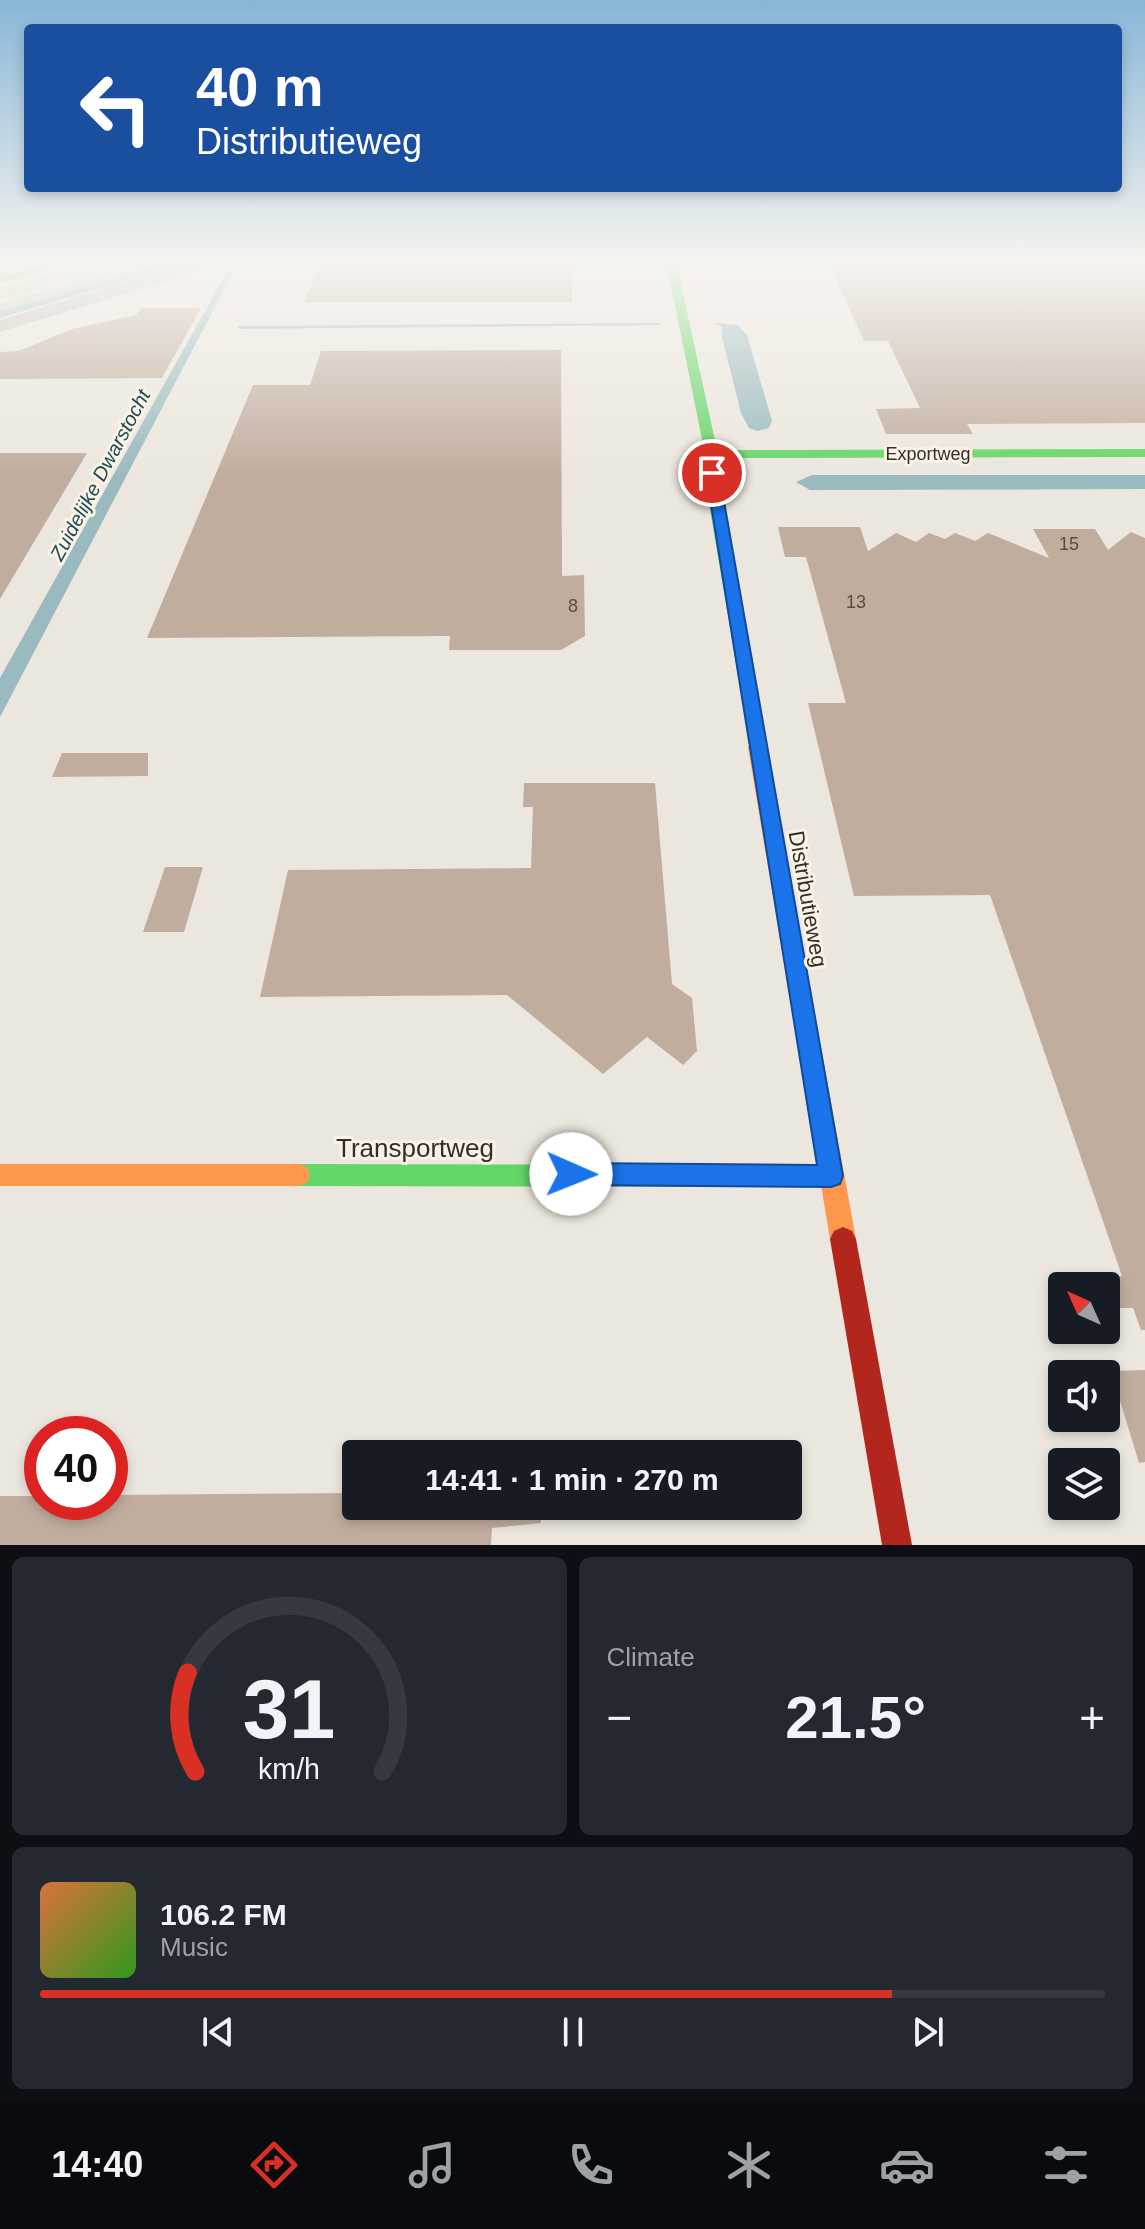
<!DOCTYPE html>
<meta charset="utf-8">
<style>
:root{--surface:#171b24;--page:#242831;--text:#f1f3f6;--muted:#9ea1a6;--line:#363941;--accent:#d93025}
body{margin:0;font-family:Arial,sans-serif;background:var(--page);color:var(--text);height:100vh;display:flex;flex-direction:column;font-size:30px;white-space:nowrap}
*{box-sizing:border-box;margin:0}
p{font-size:26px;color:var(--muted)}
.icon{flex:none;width:44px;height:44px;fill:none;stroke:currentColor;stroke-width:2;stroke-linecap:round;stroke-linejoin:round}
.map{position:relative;height:1545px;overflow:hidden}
.sheet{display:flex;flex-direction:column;gap:12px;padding:12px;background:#0d0f14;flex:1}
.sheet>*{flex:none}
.top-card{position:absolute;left:24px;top:24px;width:1098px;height:168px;border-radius:8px;box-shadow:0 4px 12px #0003;background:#1a4fa0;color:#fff;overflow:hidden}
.needle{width:52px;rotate:315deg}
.buttons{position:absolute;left:1048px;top:1272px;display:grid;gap:16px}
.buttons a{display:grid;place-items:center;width:72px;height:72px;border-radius:8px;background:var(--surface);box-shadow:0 4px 12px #0003;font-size:40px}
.speed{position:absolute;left:24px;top:1416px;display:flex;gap:16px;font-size:40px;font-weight:700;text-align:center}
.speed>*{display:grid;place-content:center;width:104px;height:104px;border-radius:50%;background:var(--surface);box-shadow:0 4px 12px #0003;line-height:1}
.speed .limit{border:12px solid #d22;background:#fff;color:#111}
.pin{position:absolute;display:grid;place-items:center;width:68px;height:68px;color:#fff;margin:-34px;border:4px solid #fff;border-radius:50%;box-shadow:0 2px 8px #0007}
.me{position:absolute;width:88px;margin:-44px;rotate:91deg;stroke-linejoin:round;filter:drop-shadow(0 0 6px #0008)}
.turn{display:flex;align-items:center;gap:28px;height:168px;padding:0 40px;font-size:36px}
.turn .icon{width:104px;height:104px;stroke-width:2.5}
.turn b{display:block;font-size:56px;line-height:68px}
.big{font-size:60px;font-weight:700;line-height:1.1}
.sheet .card{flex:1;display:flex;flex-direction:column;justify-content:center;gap:12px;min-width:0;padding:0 28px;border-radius:12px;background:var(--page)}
.sheet .dial{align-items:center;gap:0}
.dial svg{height:208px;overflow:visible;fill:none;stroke:var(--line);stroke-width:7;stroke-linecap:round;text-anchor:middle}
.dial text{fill:var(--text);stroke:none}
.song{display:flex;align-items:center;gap:24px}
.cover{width:96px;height:96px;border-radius:12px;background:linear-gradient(135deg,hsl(20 70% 55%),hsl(110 70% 35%))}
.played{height:8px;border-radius:4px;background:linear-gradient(90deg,var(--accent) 80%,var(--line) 80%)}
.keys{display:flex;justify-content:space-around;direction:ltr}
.heat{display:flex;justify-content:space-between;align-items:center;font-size:44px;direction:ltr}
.sheet .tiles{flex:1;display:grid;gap:12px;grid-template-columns:1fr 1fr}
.card:last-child{grid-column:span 2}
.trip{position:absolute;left:342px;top:1440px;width:460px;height:80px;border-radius:8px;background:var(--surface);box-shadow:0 4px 12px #0003;font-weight:700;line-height:80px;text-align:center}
.tab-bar{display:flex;height:128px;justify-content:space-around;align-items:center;background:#090b0e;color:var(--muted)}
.tab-bar .icon{width:56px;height:56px}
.tab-bar .on{color:var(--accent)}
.tab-bar b{font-size:36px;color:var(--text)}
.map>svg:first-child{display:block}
.green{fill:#cad2b7}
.water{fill:#99babe}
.building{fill:#c1ad9e}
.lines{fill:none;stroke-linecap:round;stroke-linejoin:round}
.street{fill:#c4bfb7;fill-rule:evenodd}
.fast{fill:#63d668;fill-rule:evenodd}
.slow{fill:#ff974d;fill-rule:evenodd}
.jam{fill:#b3261e;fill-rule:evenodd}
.route{fill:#1a73e8;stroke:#114b97;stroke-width:2}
.labels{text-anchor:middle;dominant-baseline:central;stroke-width:6;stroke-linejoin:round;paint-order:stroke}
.far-street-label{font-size:18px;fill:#352c26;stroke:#faf2e4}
.number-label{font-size:18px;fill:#584c44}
.far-water-label{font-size:20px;font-style:italic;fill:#1a4c58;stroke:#faf2e4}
.street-label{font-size:22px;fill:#352c26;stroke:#faf2e4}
.near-street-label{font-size:26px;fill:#352c26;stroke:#faf2e4}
</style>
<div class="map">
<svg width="1145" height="1545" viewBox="0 0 1145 1545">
<rect width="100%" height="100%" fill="#ece7de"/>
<!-- green -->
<path class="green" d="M95,261h37l-132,39v-11z
M145,261h26l-171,51v-8z"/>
<!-- water -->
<path class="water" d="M171,261h20l-191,57v-6z
M237,265l-237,452v-39l229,-410z
M657,323l4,2 -422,4 -2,-3z
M713,323l25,2 9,10 25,86 -3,7 -12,3 -8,-3 -8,-15 -19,-76v-10z
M812,475h333v14l-335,1 -14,-8z"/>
<!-- building -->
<path class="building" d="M321,261h251v41h-268z
M828,261h317v162l-178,1 6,10h-87l-10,-25 44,-1 -32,-67h-24z
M141,308h60l-39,70 -162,1v-27l19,-1 53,-22 64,-14z
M561,350l1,226 22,-1 1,61 -24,14h-112l1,-14 -303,2 106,-253h57l11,-34z
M0,453h87l-87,146z
M778,527h82l8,24 28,-18 20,9 13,-9 16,6 10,-6 20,8 13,-8 61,25 -16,-29h62l13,21 23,-18 14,6v792h-4l-8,-22h-26l-1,-22h-6l-3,-10h25l-132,-381 -136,1 -46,-193h38l-40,-146h-21z
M62,753h86v23l-96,1z
M524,783h131l17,201 20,14 5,53 -14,14 -36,-28 -44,37 -96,-79 -247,2 28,-127 243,-2 2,-61h-10z
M165,867h38l-19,65h-41z
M1145,1370v92l-6,1 -28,-92z
M356,1493v13h184l1,17 -49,5 -1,17h-491v-49h42v6h68v-7z"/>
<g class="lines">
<!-- street -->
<path class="street" d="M194,261h28l-3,4 -219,67v-12z"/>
<!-- fast -->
<path class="fast" d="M57,261h16l-73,22v-6z
M666,261h10l41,189 428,-1v8l-427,1 3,34 45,255 -3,4h-12l-44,-259 -2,-38z
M298,1164l533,1 9,3 3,8 -3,8 -9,3 -533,-1 -9,-3 -3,-8 3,-8z"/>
<!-- slow -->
<path class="slow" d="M757,741l9,6 90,492 -4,8 -9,4 -9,-4 -4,-8 -82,-492z
M0,1164h298l9,3 3,8 -3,8 -9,3h-298z"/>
<!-- jam -->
<path class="jam" d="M843,1227l9,4 4,8 56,306h-30l-52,-306 4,-8z"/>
</g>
<!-- sky -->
<linearGradient id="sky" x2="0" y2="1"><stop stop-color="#88b6d7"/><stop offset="0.55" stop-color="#f6f4f0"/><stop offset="1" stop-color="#f6f4f0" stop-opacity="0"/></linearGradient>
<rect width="1145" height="477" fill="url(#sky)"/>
<!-- route -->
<path class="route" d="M712,469l7,4 124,703 -3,8 -9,3 -260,-2 -9,-3 -3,-8 3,-8 9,-3 246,2 -111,-692z"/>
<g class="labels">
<!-- far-street labels -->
<g class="far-street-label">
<text x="928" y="454">Exportweg</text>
</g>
<!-- number labels -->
<g class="number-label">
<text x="1069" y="544">15</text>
<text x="856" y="602">13</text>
<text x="573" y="606">8</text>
</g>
<!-- far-water labels -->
<g class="far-water-label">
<text transform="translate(100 475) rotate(-62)">Zuidelijke Dwarstocht</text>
</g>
<!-- street labels -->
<g class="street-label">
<text transform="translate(808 899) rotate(80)">Distributieweg</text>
</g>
<!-- near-street labels -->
<g class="near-street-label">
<text x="415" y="1148">Transportweg</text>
</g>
</g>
</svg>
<div class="buttons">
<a><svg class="needle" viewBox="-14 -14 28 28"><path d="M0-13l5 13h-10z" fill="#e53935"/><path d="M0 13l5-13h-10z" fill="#9ea1a6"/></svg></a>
<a><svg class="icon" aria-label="sound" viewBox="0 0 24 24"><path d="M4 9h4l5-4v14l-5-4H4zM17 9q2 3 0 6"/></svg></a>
<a><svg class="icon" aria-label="layers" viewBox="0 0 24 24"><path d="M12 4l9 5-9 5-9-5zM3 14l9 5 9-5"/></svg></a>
</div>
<div class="speed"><div class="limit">40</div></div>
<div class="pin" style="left:712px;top:473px;background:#d93025"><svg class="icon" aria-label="arrive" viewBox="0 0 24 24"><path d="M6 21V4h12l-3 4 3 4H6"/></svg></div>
<svg class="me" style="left:571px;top:1174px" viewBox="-20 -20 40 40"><circle r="19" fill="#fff"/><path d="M0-13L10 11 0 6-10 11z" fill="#1a73e8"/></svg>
<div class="trip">14:41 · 1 min · 270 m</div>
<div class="top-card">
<div class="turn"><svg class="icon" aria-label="left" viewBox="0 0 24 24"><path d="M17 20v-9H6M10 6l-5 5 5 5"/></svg><div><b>40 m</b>Distributieweg</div></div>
</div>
</div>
<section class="sheet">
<div class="tiles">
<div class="card dial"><svg viewBox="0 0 100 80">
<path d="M14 69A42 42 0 1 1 86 69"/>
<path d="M14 69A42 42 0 0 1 11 31" stroke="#d93025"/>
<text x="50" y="56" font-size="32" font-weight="700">31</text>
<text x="50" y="72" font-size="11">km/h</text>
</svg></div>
<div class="card"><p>Climate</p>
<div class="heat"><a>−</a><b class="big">21.5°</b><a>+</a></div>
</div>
<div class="card">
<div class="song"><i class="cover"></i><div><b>106.2 FM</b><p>Music</p></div></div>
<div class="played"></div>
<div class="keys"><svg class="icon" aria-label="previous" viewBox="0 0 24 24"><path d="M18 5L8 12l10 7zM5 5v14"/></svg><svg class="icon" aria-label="pause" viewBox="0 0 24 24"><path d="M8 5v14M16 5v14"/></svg><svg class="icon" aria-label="next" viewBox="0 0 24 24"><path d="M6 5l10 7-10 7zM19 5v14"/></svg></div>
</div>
</div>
</section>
<nav class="tab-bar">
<b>14:40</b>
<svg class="icon on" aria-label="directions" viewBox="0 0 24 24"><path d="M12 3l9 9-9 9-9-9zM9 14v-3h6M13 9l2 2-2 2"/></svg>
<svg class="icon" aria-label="music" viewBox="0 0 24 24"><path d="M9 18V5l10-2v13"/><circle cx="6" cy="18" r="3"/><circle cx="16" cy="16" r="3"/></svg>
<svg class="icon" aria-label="phone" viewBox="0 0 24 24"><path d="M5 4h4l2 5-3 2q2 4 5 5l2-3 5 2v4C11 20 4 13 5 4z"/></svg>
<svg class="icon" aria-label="climate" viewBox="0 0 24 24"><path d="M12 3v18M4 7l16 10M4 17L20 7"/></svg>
<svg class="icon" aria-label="car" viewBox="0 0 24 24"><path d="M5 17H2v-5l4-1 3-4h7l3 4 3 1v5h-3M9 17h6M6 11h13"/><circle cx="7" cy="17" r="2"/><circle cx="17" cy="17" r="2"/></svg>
<svg class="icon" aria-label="filters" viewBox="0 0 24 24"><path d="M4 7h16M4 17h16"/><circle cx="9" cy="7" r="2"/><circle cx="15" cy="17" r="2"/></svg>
</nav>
